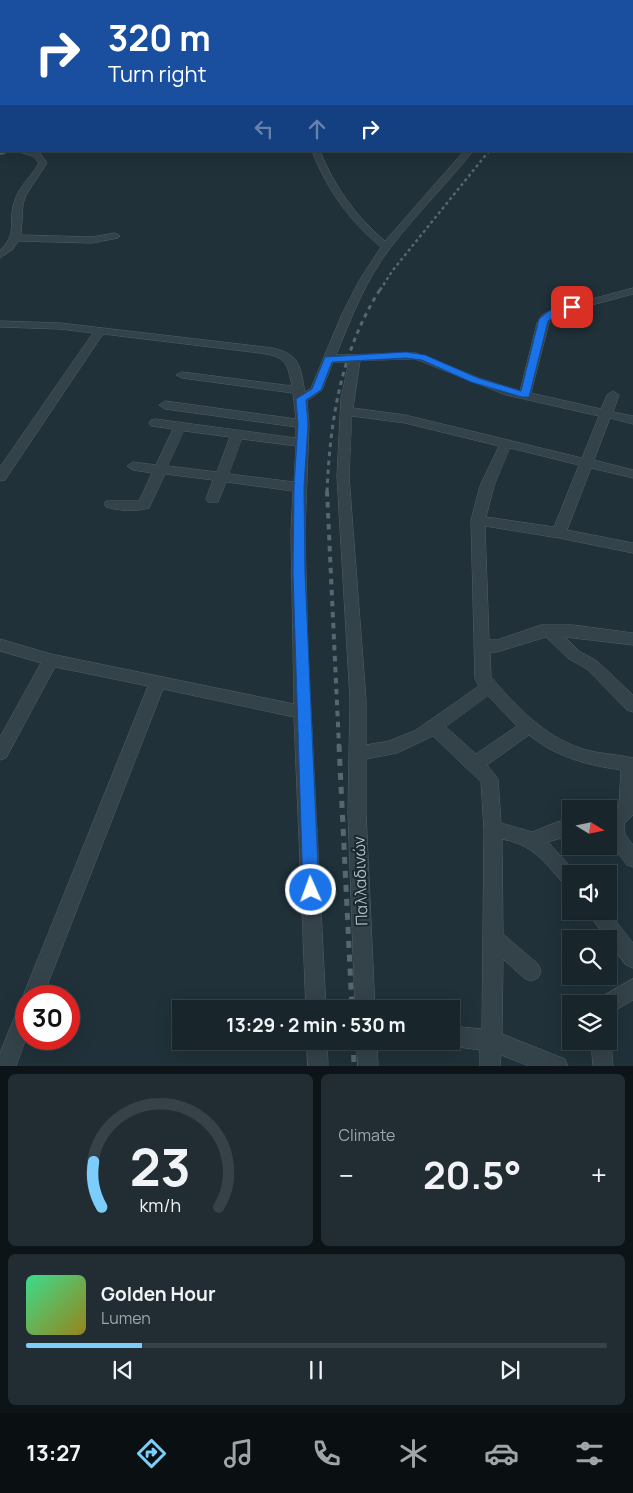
<!DOCTYPE html>
<meta charset="utf-8">
<style>
:root{--surface:#18252b;--page:#212d33;--text:#f1f3f6;--muted:#9fa5a9;--line:#364247;--accent:#7dcdfc}
body{margin:0;font-family:Manrope,sans-serif;background:var(--page);color:var(--text);height:100vh;display:flex;flex-direction:column;font-size:19px;white-space:nowrap}
*{box-sizing:border-box;margin:0}
p{font-size:16px;color:var(--muted)}
.icon{flex:none;width:28px;height:28px;fill:none;stroke:currentColor;stroke-width:2;stroke-linecap:round;stroke-linejoin:round}
.map{position:relative;height:1066px;overflow:hidden}
.details{display:flex;flex-direction:column;gap:8px;padding:8px;background:#0d1418;flex:1}
.details>*{flex:none}
.banner{position:absolute;left:0px;top:0px;width:634px;height:152px;box-shadow:0 5px 20px #0002,0 0 0 1px var(--line);background:#1a4fa0;color:#fff;overflow:hidden}
.needle{width:32px;rotate:100deg}
.controls{position:absolute;left:562px;top:800px;display:grid;gap:10px}
.controls a{display:grid;place-items:center;width:55px;height:55px;border-radius:0px;background:var(--surface);box-shadow:0 5px 20px #0002,0 0 0 1px var(--line);font-size:25px}
.speed{position:absolute;left:15px;top:985px;display:flex;gap:10px;font-size:25px;font-weight:700;text-align:center}
.speed>*{display:grid;place-content:center;width:65px;height:65px;border-radius:50%;background:var(--surface);box-shadow:0 5px 20px #0002,0 0 0 1px var(--line);line-height:1}
.speed .limit{border:8px solid #d22;background:#fff;color:#111}
.pin{position:absolute;display:grid;place-items:center;width:42px;height:42px;color:#fff;margin:-21px;border-radius:10px;box-shadow:0 2px 8px #0006}
.me{position:absolute;width:55px;margin:-28px;rotate:358deg;stroke-linejoin:round;filter:drop-shadow(0 0 4px #0008)}
.turn{display:flex;align-items:center;gap:18px;height:105px;padding:0 25px;font-size:22px}
.turn .icon{width:65px;height:65px;stroke-width:2.5}
.turn b{display:block;font-size:35px;line-height:42px}
.lanes{display:flex;align-items:center;height:48px;padding:0 25px;background:#0003;justify-content:center;gap:25px;direction:ltr}
.lanes .off{opacity:.35}
.big{font-size:38px;font-weight:700;line-height:1.1}
.details .card{flex:1;display:flex;flex-direction:column;justify-content:center;gap:8px;min-width:0;padding:0 18px;border-radius:8px;background:var(--page)}
.details .dial{align-items:center;gap:0}
.dial svg{height:130px;overflow:visible;fill:none;stroke:var(--line);stroke-width:7;stroke-linecap:round;text-anchor:middle}
.dial text{fill:var(--text);stroke:none}
.song{display:flex;align-items:center;gap:15px}
.cover{width:60px;height:60px;border-radius:8px;background:linear-gradient(135deg,hsl(150 70% 55%),hsl(50 70% 35%))}
.played{height:5px;border-radius:2px;background:linear-gradient(90deg,var(--accent) 20%,var(--line) 20%)}
.keys{display:flex;justify-content:space-around;direction:ltr}
.heat{display:flex;justify-content:space-between;align-items:center;font-size:28px;direction:ltr}
.details .tiles{flex:1;display:grid;gap:8px;grid-template-columns:1fr 1fr}
.card:last-child{grid-column:span 2}
.trip{position:absolute;left:172px;top:1000px;width:288px;height:50px;border-radius:0px;background:var(--surface);box-shadow:0 5px 20px #0002,0 0 0 1px var(--line);font-weight:700;line-height:50px;text-align:center}
.tabs{display:flex;height:80px;justify-content:space-around;align-items:center;background:#0a0f11;color:var(--muted)}
.tabs .icon{width:35px;height:35px}
.tabs .current{color:var(--accent)}
.tabs b{font-size:22px;color:var(--text)}
.map>svg:first-child{display:block}
.building{fill:#485b65;stroke:#324047}
.lines{fill:none;stroke-linecap:round;stroke-linejoin:round}
.street-casing{stroke:#516067;stroke-width:1}
.primary-casing{stroke:#404e56;stroke-width:24}
.street{fill:#34424a;fill-rule:evenodd}
.primary{stroke:#51626a;stroke-width:22}
.rail-far3{stroke:#556771;stroke-width:2.5;stroke-dasharray:3 3;stroke-linecap:butt}
.rail-far2{stroke:#556771;stroke-width:3;stroke-dasharray:4.5 4.5;stroke-linecap:butt}
.rail-far1{stroke:#556771;stroke-width:4;stroke-dasharray:5.5 5.5;stroke-linecap:butt}
.rail{stroke:#556771;stroke-width:5;stroke-dasharray:7 7;stroke-linecap:butt}
.route{fill:#1a73e8;stroke:#114b97}
.labels{text-anchor:middle;dominant-baseline:central;stroke-width:4;stroke-linejoin:round;paint-order:stroke}
.near-street-label{font-size:16px;fill:#aebdc6;stroke:#19272e}
</style>
<div class="map">
<svg width="633" height="1066" viewBox="0 0 633 1066">
<rect width="100%" height="100%" fill="#203139"/>
<!-- building -->
<path class="building" d="M632,10h1v24h-1z"/>
<g class="lines">
<!-- street casing -->
<g class="street-casing">
<path id="street" d="M361,0h6v1h-6z
M472,0h15v1h-14z
M632,103h1v4h-1z
M632,123h1v4h-1z
M17,151l23,2 7,10 -21,32 -3,9 -2,31 71,2 23,-4 5,3 -2,2 -26,5 -74,-2 -5,8 -13,9v-8c18,-16 8,-28 14,-47 4,-16 17,-26 25,-40l-5,-6z
M312,151h8c14,35 36,66 65,90l79,-90h9c-26,33 -56,62 -82,96 -25,32 -40,71 -55,108l80,-2 63,25 41,13 17,-68 5,-8 12,-6 79,-21v6l-71,19 -12,6 -19,74 70,16 6,-14 6,-4 6,4 -6,17 20,4v8l-23,-6 -16,42 39,10v8l-42,-10 -24,62 66,13v10l-74,-15 -74,-12 4,114h8l44,-15h32l60,8v12l-68,-8 14,14 18,10 36,34v17l-6,-2 -40,-41 -18,-10 -23,-22 -49,15h-7l1,25c24,28 53,59 89,71 17,6 36,6 53,10v57l-9,9 1,10 8,11v22l-6,-2 -14,-19 -4,-8v-20l10,-12 2,-36c-34,-5 -65,-13 -92,-35l-42,30 11,14 3,44 31,9 25,-10 14,-3v16l-23,7 29,32h-6v15c-8,-4 -11,-10 -17,-16 -14,-18 -29,-30 -52,-34l1,95 35,30 3,7 -3,7 -7,3 -7,-3 -21,-19 -1,75 63,25 3,7h-39l-28,-11 -1,11h-20v-16l-29,-4 -8,-5h8v-15l31,3 2,-199 -3,-48 -48,-46 -36,17 -31,6v54l9,196h-20l-7,-196 2,-113 -13,-224 4,-78 8,-36h-16l-11,28 -15,11 2,23 -4,109 3,119 18,357h-20l-12,-292 -131,-28 -120,307h-17v42l-10,28h-16v-13l19,-47 7,-3 -3,-7 125,-310 -93,-19 -49,91 -6,2v-23l41,-74 -41,-12v-12l51,15 243,50 -3,-171 2,-42 -67,-9 -8,20h-10l-2,-3 7,-19 -48,-6 -16,34c-15,4 -28,3 -43,-1l-2,-3 2,-3h33l13,-28 -19,-3 -6,-4 6,-4 23,3 17,-36 -22,-3 -2,-3 2,-3 4,-1 141,19v-11l-131,-18 -6,-4 6,-4 131,18 -3,-26 -111,-15 -6,-3 6,-3 110,14c-5,-25 -7,-29 -32,-33l-157,-19 -98,146 -5,1v-14l93,-134 -33,-4 -60,-2v-6l60,2 213,25c28,7 27,19 32,44l6,-4 31,-74 17,-33 22,-34c-31,-25 -55,-59 -69,-96zM415,359l91,36 93,21 -17,42 -177,-43 -52,-7 7,-47zM352,416l53,7 94,23 -19,40 -9,34 4,159 4,7 -63,44 -27,11 -23,4v-45l-17,-224zM184,431l46,6 -13,35 -49,-6zM242,439l54,7 -2,36 -65,-8zM510,448l69,17 -25,62 -68,-10 8,-31zM488,696l29,30 -41,28 -30,-27z
M587,911h21l25,32v25l-7,-3z
M633,979v21l-24,14v-10h-11l3,-7z
M609,1035l2,6 2,25h-20l-2,-25h18z
M307,1041h20l1,25h-20z
M357,1041h20l1,25h-20z"/>
</g>
<!-- primary casing -->
<g class="primary-casing">
<path id="primary" d="M166,1l1,-1
M0,143l1,-1"/>
</g>
<!-- street -->
<use href="#street" class="street"/>
<!-- primary -->
<use href="#primary" class="primary"/>
<!-- rail-far3 -->
<path class="rail-far3" d="M380,290l13,-20 96,-119"/>
<!-- rail-far2 -->
<path class="rail-far2" d="M327,492c3,-72 14,-142 54,-204"/>
<!-- rail-far1 -->
<path class="rail-far1" d="M327,491l12,255"/>
<!-- rail -->
<path class="rail" d="M339,745l13,264
M353,1041l1,25"/>
</g>
<!-- route -->
<path class="route" d="M572,305h3v4l-19,6 -8,6 -19,76h-7l-51,-15 -49,-22 -16,-2 -74,4 -11,28 -15,10 2,24 -4,63 1,86 14,317 -3,5 -5,2 -6,-2 -2,-5 -10,-317 1,-86 4,-63 -2,-25 16,-10 13,-32 81,-5 19,3 53,23 43,13 18,-72 10,-8z"/>
<g class="labels">
<!-- near-street labels -->
<g class="near-street-label">
<text transform="translate(360 881) rotate(-92)">Παλλαδινών</text>
</g>
</g>
</svg>
<div class="controls">
<a><svg class="needle" viewBox="-14 -14 28 28"><path d="M0-13l5 13h-10z" fill="#e53935"/><path d="M0 13l5-13h-10z" fill="#9fa5a9"/></svg></a>
<a><svg class="icon" aria-label="sound" viewBox="0 0 24 24"><path d="M4 9h4l5-4v14l-5-4H4zM17 9q2 3 0 6"/></svg></a>
<a><svg class="icon" aria-label="search" viewBox="0 0 24 24"><circle cx="10" cy="10" r="6"/><path d="M15 15l6 6"/></svg></a>
<a><svg class="icon" aria-label="layers" viewBox="0 0 24 24"><path d="M12 4l9 5-9 5-9-5zM3 14l9 5 9-5"/></svg></a>
</div>
<div class="speed"><div class="limit">30</div></div>
<div class="pin" style="left:572px;top:307px;background:#d93025"><svg class="icon" aria-label="arrive" viewBox="0 0 24 24"><path d="M6 21V4h12l-3 4 3 4H6"/></svg></div>
<svg class="me" style="left:311px;top:890px" viewBox="-20 -20 40 40"><circle r="17" fill="#1a73e8" stroke="#fff" stroke-width="3"/><path d="M0-11L8 9 0 5-8 9z" fill="#fff"/></svg>
<div class="trip">13:29 · 2 min · 530 m</div>
<div class="banner">
<div class="turn"><svg class="icon" aria-label="right" viewBox="0 0 24 24"><path d="M7 20v-9h11M14 6l5 5-5 5"/></svg><div><b>320 m</b>Turn right</div></div>
<div class="lanes"><svg class="icon off" aria-label="left" viewBox="0 0 24 24"><path d="M17 20v-9H6M10 6l-5 5 5 5"/></svg><svg class="icon off" aria-label="ahead" viewBox="0 0 24 24"><path d="M12 20V5M6 11l6-6 6 6"/></svg><svg class="icon" aria-label="right" viewBox="0 0 24 24"><path d="M7 20v-9h11M14 6l5 5-5 5"/></svg></div>
</div>
</div>
<section class="details">
<div class="tiles">
<div class="card dial"><svg viewBox="0 0 100 80">
<path d="M14 69A42 42 0 1 1 86 69"/>
<path d="M14 69A42 42 0 0 1 9 41" stroke="#7dcdfc"/>
<text x="50" y="56" font-size="32" font-weight="700">23</text>
<text x="50" y="72" font-size="11">km/h</text>
</svg></div>
<div class="card"><p>Climate</p>
<div class="heat"><a>−</a><b class="big">20.5°</b><a>+</a></div>
</div>
<div class="card">
<div class="song"><i class="cover"></i><div><b>Golden Hour</b><p>Lumen</p></div></div>
<div class="played"></div>
<div class="keys"><svg class="icon" aria-label="previous" viewBox="0 0 24 24"><path d="M18 5L8 12l10 7zM5 5v14"/></svg><svg class="icon" aria-label="pause" viewBox="0 0 24 24"><path d="M8 5v14M16 5v14"/></svg><svg class="icon" aria-label="next" viewBox="0 0 24 24"><path d="M6 5l10 7-10 7zM19 5v14"/></svg></div>
</div>
</div>
</section>
<nav class="tabs">
<b>13:27</b>
<svg class="icon current" aria-label="directions" viewBox="0 0 24 24"><path d="M12 3l9 9-9 9-9-9zM9 14v-3h6M13 9l2 2-2 2"/></svg>
<svg class="icon" aria-label="music" viewBox="0 0 24 24"><path d="M9 18V5l10-2v13"/><circle cx="6" cy="18" r="3"/><circle cx="16" cy="16" r="3"/></svg>
<svg class="icon" aria-label="phone" viewBox="0 0 24 24"><path d="M5 4h4l2 5-3 2q2 4 5 5l2-3 5 2v4C11 20 4 13 5 4z"/></svg>
<svg class="icon" aria-label="climate" viewBox="0 0 24 24"><path d="M12 3v18M4 7l16 10M4 17L20 7"/></svg>
<svg class="icon" aria-label="car" viewBox="0 0 24 24"><path d="M5 17H2v-5l4-1 3-4h7l3 4 3 1v5h-3M9 17h6M6 11h13"/><circle cx="7" cy="17" r="2"/><circle cx="17" cy="17" r="2"/></svg>
<svg class="icon" aria-label="filters" viewBox="0 0 24 24"><path d="M4 7h16M4 17h16"/><circle cx="9" cy="7" r="2"/><circle cx="15" cy="17" r="2"/></svg>
</nav>
